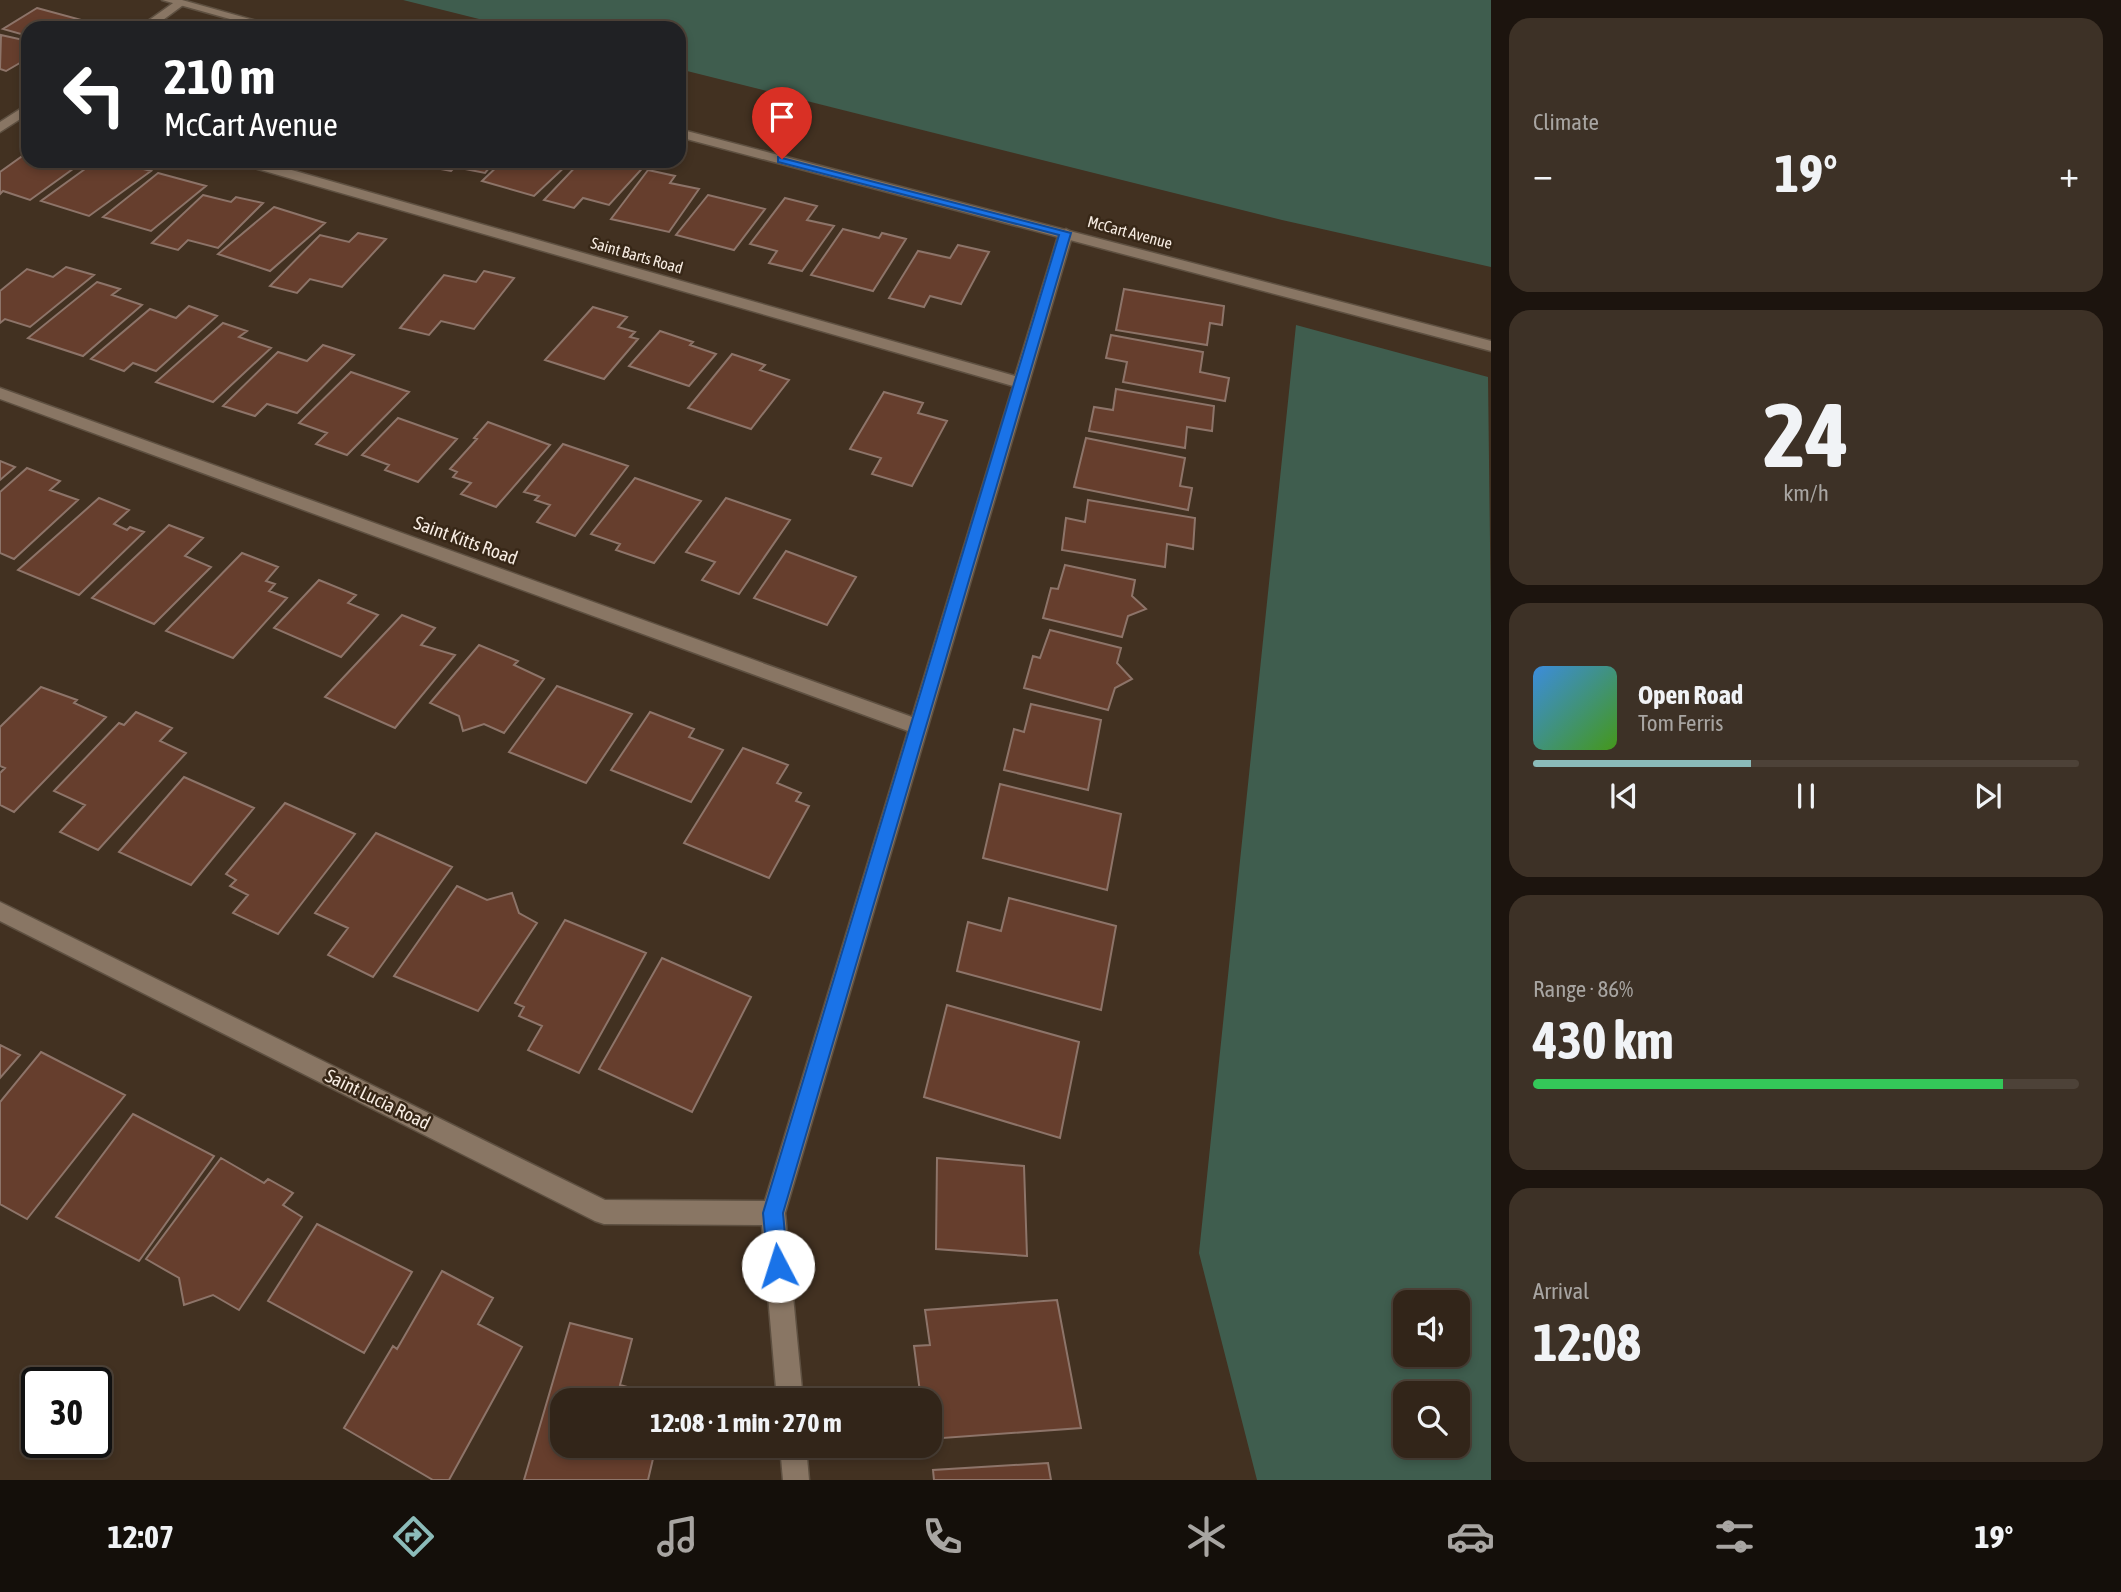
<!DOCTYPE html>
<meta charset="utf-8">
<style>
:root{--surface:#322519;--page:#3d3126;--text:#f1f3f6;--muted:#a8a5a2;--line:#4d4238;--accent:#8bbbb9}
body{margin:0;font-family:"Asap Condensed",sans-serif;background:var(--page);color:var(--text);height:100vh;display:flex;flex-direction:column;font-size:26px;white-space:nowrap}
*{box-sizing:border-box;margin:0}
p{font-size:23px;color:var(--muted)}
.icon{flex:none;width:38px;height:38px;fill:none;stroke:currentColor;stroke-width:2;stroke-linecap:round;stroke-linejoin:round}
.map{position:relative;flex:1;overflow:hidden}
.drawer{display:flex;flex-direction:column;gap:18px;padding:18px;background:#1c140e;width:630px}
.drawer>*{flex:none}
.hud{position:absolute;left:21px;top:21px;width:665px;height:147px;border-radius:21px;box-shadow:0 4px 10px #0003,0 0 0 2px var(--line);background:#202124;color:#fff;overflow:hidden}
.controls{position:absolute;left:1393px;top:1290px;display:grid;gap:14px}
.controls a{display:grid;place-items:center;width:77px;height:77px;border-radius:14px;background:var(--surface);box-shadow:0 4px 10px #0003,0 0 0 2px var(--line);font-size:35px}
.speed{position:absolute;left:21px;top:1367px;display:flex;gap:14px;font-size:35px;font-weight:700;text-align:center}
.speed>*{display:grid;place-content:center;width:91px;height:91px;border-radius:50%;background:var(--surface);box-shadow:0 4px 10px #0003,0 0 0 2px var(--line);line-height:1}
.speed .limit{border:4px solid #111;border-radius:10px;background:#fff;color:#111}
.pin{position:absolute;display:grid;place-items:center;width:60px;height:60px;color:#fff;margin:-72px -30px;border-radius:50% 50% 50% 0;rotate:-45deg;box-shadow:0 0 7px #0007}
.pin .icon{rotate:45deg}
.me{position:absolute;width:77px;margin:-38px;rotate:355deg;stroke-linejoin:round;filter:drop-shadow(0 0 5px #0008)}
.turn{display:flex;align-items:center;gap:24px;height:147px;padding:0 28px;font-size:32px}
.turn .icon{width:91px;height:91px;stroke-width:2.5}
.turn b{display:block;font-size:49px;line-height:60px}
.big{font-size:52px;font-weight:700;line-height:1.1}
.drawer .tile{flex:1;display:flex;flex-direction:column;justify-content:center;gap:10px;min-width:0;padding:0 24px;border-radius:21px;background:var(--page)}
.drawer .dial{align-items:center;gap:0}
.dial b{font-size:91px;line-height:1}
.song{display:flex;align-items:center;gap:21px}
.cover{width:84px;height:84px;border-radius:10px;background:linear-gradient(135deg,hsl(210 70% 55%),hsl(100 70% 35%))}
.played{height:7px;border-radius:4px;background:linear-gradient(90deg,var(--accent) 40%,var(--line) 40%)}
.keys{display:flex;justify-content:space-around;direction:ltr}
.heat{display:flex;justify-content:space-between;align-items:center;font-size:38px;direction:ltr}
.charge{height:10px;border-radius:5px;background:linear-gradient(90deg,#34c759 86%,var(--line) 0)}
.trip{position:absolute;left:550px;top:1388px;width:392px;height:70px;border-radius:21px;background:var(--surface);box-shadow:0 4px 10px #0003,0 0 0 2px var(--line);font-weight:700;line-height:70px;text-align:center}
.dock{display:flex;height:112px;justify-content:space-around;align-items:center;background:#140f0a;color:var(--muted)}
.dock .icon{width:49px;height:49px}
.dock .selected{color:var(--accent)}
.dock b{font-size:32px;color:var(--text)}
main{display:flex;flex:1;min-height:0}
.map>svg:first-child{display:block}
.green{fill:#3f5d4e;fill-rule:evenodd}
.building{fill:#663e2d;stroke:#8d7469;stroke-width:2}
.lines{fill:none;stroke-linecap:round;stroke-linejoin:round}
.minor-casing{stroke:#5e5041;stroke-width:3}
.tertiary-casing{stroke:#5e5041;stroke-width:3}
.minor{fill:#897664;fill-rule:evenodd}
.tertiary{fill:#897664;fill-rule:evenodd}
.route{fill:#1a73e8;stroke:#114b97;stroke-width:2}
.labels{text-anchor:middle;dominant-baseline:central;stroke-width:5;stroke-linejoin:round;paint-order:stroke}
.far-street-label{font-size:16px;fill:#f7ece2;stroke:#372717}
.street-label{font-size:19px;fill:#f7ece2;stroke:#372717}
</style>
<main>
<div class="map">
<svg width="1491" height="1480" viewBox="0 0 1491 1480">
<rect width="100%" height="100%" fill="#423121"/>
<!-- green -->
<path class="green" d="M403,0h1088v267l-209,-47 -603,-151v-41h-164z
M1296,325l192,52 3,248v855h-234l-58,-227zM1405,1302h53v52h-53zM1405,1393h53v53h-53z"/>
<!-- building -->
<path class="building" d="M37,8l63,17 -5,3h-67v8l-25,-7z
M1,35l27,6v20l-3,-1 -19,11 -6,-2z
M28,152v9h56l-54,39 -27,-9 -3,3v-22z
M96,161l14,4 14,-1 27,7 -62,45 -48,-15z
M429,161h66l-10,12 -30,-6 -4,4 -26,-5z
M503,161h68l-37,35 -52,-15z
M581,161l29,4 3,-4h36l-40,44 -26,-7 -9,10 -30,-8z
M648,170l27,6 -5,7 29,6 -30,43 -58,-13z
M158,173l48,13 -55,45 -48,-14z
M203,195l28,7 5,-5 27,6 -45,45 -30,-8 -10,10 -26,-7z
M708,195l57,14 -31,41 -58,-15z
M785,198l32,8 -10,14 27,6 -32,45 -33,-8 8,-12 -27,-7z
M274,207l51,16 -55,48 -52,-17z
M843,229l36,9 3,-5 24,6 -33,52 -62,-16z
M358,233l28,6 -44,48 -32,-8 -13,14 -27,-7 50,-51 29,7z
M958,245l31,7 -28,52 -31,-8 -6,11 -35,-9 29,-47 32,7z
M66,267l28,8 -64,52 -25,-8 -5,4v-32l27,-22 26,8z
M484,271l30,7 -40,51 -33,-8 -12,14 -29,-7 44,-53 32,7z
M97,282l23,7 -8,6 30,10 -59,51 -55,-18z
M1124,289l100,17 -2,19 -12,-2 -3,22 -91,-15z
M189,306l28,10 -61,55 -23,-8 -9,8 -33,-12 59,-50 26,9z
M593,307l34,10 -9,10 17,5 -5,5 8,2 -34,40 -59,-19z
M223,323l24,8 -8,6 32,11 -58,54 -57,-20z
M660,331l33,11 -3,3 26,9 -27,32 -60,-20z
M1111,335l92,17 -3,20 29,6 -4,23 -102,-19 4,-20 -21,-4z
M323,345l31,10 -57,58 -30,-9 -12,12 -32,-10 55,-54 29,9z
M732,354l33,11 -5,5 29,10 -38,49 -63,-21z
M351,372l58,20 -62,63 -31,-11 11,-11 -28,-10z
M1116,389l98,17 -2,25 -25,-4 -2,21 -96,-17 5,-24 19,3z
M884,392l39,11 -5,10 29,8 -35,65 -40,-12 9,-16 -31,-9z
M398,418l59,21 -39,43 -33,-12 4,-5 -27,-10z
M488,422l62,23 -54,62 -35,-13 10,-11 -18,-6 4,-5 -7,-3 27,-30 -3,-1z
M1086,438l99,20 -5,28 12,2 -4,22 -114,-23z
M563,444l65,22 -53,70 -38,-14 13,-17 -15,-5 4,-4 -15,-4z
M0,461l15,6 -15,13z
M27,468l33,13 -10,9 28,10 -64,59 -14,-6v-61z
M635,478l66,23 -47,62 -38,-13 4,-6 -29,-10z
M99,498l30,12 -15,14 13,6 3,-3 14,5 -65,63 -61,-25z
M726,498l64,22 -51,74 -37,-14 13,-18 -29,-10z
M1088,500l107,18 -2,31 -26,-5 -2,23 -103,-17 4,-32 19,4z
M169,525l34,13 -18,18 26,11 -57,57 -62,-26z
M786,551l70,26 -29,48 -73,-27z
M242,553l36,14 -12,14 9,3 -6,7 18,7 -54,60 -67,-27z
M1065,565l70,15 -3,16 14,13 -18,7 -6,21 -79,-19 8,-30 7,1z
M319,580l37,15 -8,8 30,12 -37,42 -67,-29z
M402,615l33,13 -14,17 34,10 -60,73 -70,-31z
M1050,630l71,18 -4,15 15,16 -17,9 -7,22 -84,-22 9,-32 7,2z
M479,645l39,16 -4,4 30,14 -40,54 -20,-9 -21,7 -4,-15 -29,-13z
M557,686l75,28 -46,69 -77,-31z
M41,687l36,13 -3,3 32,14 -92,95 -14,-7v-32l5,-5 -5,-2v-39z
M1031,704l70,16 -13,70 -84,-20 10,-41 10,3z
M136,712l36,16 -12,13 26,12 -88,97 -38,-18 25,-27 -31,-14 65,-68 5,2z
M650,712l44,17 -5,8 34,13 -32,52 -80,-32z
M743,748l45,17 -11,18 24,10 -5,8 13,5 -40,72 -85,-35z
M184,777l70,31 -63,77 -72,-33z
M1000,784l121,30 -14,76 -124,-32z
M285,803l70,31 -77,100 -45,-21 15,-18 -18,-9 6,-6 -10,-6z
M376,833l76,34 -79,110 -45,-22 20,-27 -33,-15z
M457,886l30,14 25,-7 7,20 18,10 -59,88 -84,-35z
M1009,898l107,28 -15,84 -144,-39 11,-49 33,9z
M565,920l81,33 -67,120 -51,-23 14,-24 -23,-10 5,-9 -9,-4z
M662,958l89,39 -59,115 -93,-43z
M947,1005l132,37 -19,96 -136,-41z
M0,1045l20,10 -20,23z
M41,1052l84,43 -98,124 -27,-15v-102z
M133,1114l81,42 -75,105 -83,-44z
M221,1158l43,25 4,-4 25,14 -10,12 19,12 -63,93 -26,-15 -29,10 -5,-27 -33,-19z
M937,1158l87,8 3,90 -91,-7z
M317,1224l95,48 -48,81 -96,-52z
M442,1271l51,27 -15,26 44,23 -73,133h-16l-89,-52 49,-82 4,3z
M1057,1300l24,128 -152,11v-39h-8l-7,-54 16,-1 -5,-35z
M570,1323l62,16 -12,46 48,13v2h-106v46h94l-8,34h-124z
M1048,1463l3,17h-117l-1,-10z"/>
<g class="lines">
<!-- minor casing -->
<g class="minor-casing">
<path id="minor" d="M176,1l10,2 -34,25h-14z
M28,104v10l-28,18v-10z
M238,161h22l755,215 44,-143 7,-4 7,4 -288,980 18,187h-26l-15,-175 -158,-1 -9,-3 -595,-300v-19l605,298 160,1 143,-470 -908,-332v-11l912,329 101,-331 -773,-222z
M780,1446h26l3,34h-26z"/>
</g>
<!-- tertiary casing -->
<g class="tertiary-casing">
<path id="tertiary" d="M162,0h20l100,28h-20z
M679,129l812,212v10l-812,-214z"/>
</g>
<!-- minor -->
<use href="#minor" class="minor"/>
<!-- tertiary -->
<use href="#tertiary" class="tertiary"/>
</g>
<!-- route -->
<path class="route" d="M778,157l293,76 -288,980 5,53 -3,8 -7,3 -7,-3 -3,-8 -5,-53 296,-978 -281,-73z"/>
<g class="labels">
<!-- far-street labels -->
<g class="far-street-label">
<text transform="translate(1130 232) rotate(15)">McCart Avenue</text>
<text transform="translate(637 255) rotate(16)">Saint Barts Road</text>
</g>
<!-- street labels -->
<g class="street-label">
<text transform="translate(466 540) rotate(20)">Saint Kitts Road</text>
<text transform="translate(378 1099) rotate(26)">Saint Lucia Road</text>
</g>
</g>
</svg>
<div class="controls">
<a><svg class="icon" aria-label="sound" viewBox="0 0 24 24"><path d="M4 9h4l5-4v14l-5-4H4zM17 9q2 3 0 6"/></svg></a>
<a><svg class="icon" aria-label="search" viewBox="0 0 24 24"><circle cx="10" cy="10" r="6"/><path d="M15 15l6 6"/></svg></a>
</div>
<div class="speed"><div class="limit">30</div></div>
<div class="pin" style="left:782px;top:159px;background:#d93025"><svg class="icon" aria-label="arrive" viewBox="0 0 24 24"><path d="M6 21V4h12l-3 4 3 4H6"/></svg></div>
<svg class="me" style="left:778px;top:1266px" viewBox="-20 -20 40 40"><circle r="19" fill="#fff"/><path d="M0-13L10 11 0 6-10 11z" fill="#1a73e8"/></svg>
<div class="trip">12:08 · 1 min · 270 m</div>
<div class="hud">
<div class="turn"><svg class="icon" aria-label="left" viewBox="0 0 24 24"><path d="M17 20v-9H6M10 6l-5 5 5 5"/></svg><div><b>210 m</b>McCart Avenue</div></div>
</div>
</div>
<section class="drawer">
<div class="tile"><p>Climate</p>
<div class="heat"><a>−</a><b class="big">19°</b><a>+</a></div>
</div>
<div class="tile dial"><b>24</b><p>km/h</p></div>
<div class="tile">
<div class="song"><i class="cover"></i><div><b>Open Road</b><p>Tom Ferris</p></div></div>
<div class="played"></div>
<div class="keys"><svg class="icon" aria-label="previous" viewBox="0 0 24 24"><path d="M18 5L8 12l10 7zM5 5v14"/></svg><svg class="icon" aria-label="pause" viewBox="0 0 24 24"><path d="M8 5v14M16 5v14"/></svg><svg class="icon" aria-label="next" viewBox="0 0 24 24"><path d="M6 5l10 7-10 7zM19 5v14"/></svg></div>
</div>
<div class="tile"><p>Range · 86%</p><b class="big">430 km</b><div class="charge"></div></div>
<div class="tile"><p>Arrival</p><b class="big">12:08</b></div>
</section>
</main>
<nav class="dock">
<b>12:07</b>
<svg class="icon selected" aria-label="directions" viewBox="0 0 24 24"><path d="M12 3l9 9-9 9-9-9zM9 14v-3h6M13 9l2 2-2 2"/></svg>
<svg class="icon" aria-label="music" viewBox="0 0 24 24"><path d="M9 18V5l10-2v13"/><circle cx="6" cy="18" r="3"/><circle cx="16" cy="16" r="3"/></svg>
<svg class="icon" aria-label="phone" viewBox="0 0 24 24"><path d="M5 4h4l2 5-3 2q2 4 5 5l2-3 5 2v4C11 20 4 13 5 4z"/></svg>
<svg class="icon" aria-label="climate" viewBox="0 0 24 24"><path d="M12 3v18M4 7l16 10M4 17L20 7"/></svg>
<svg class="icon" aria-label="car" viewBox="0 0 24 24"><path d="M5 17H2v-5l4-1 3-4h7l3 4 3 1v5h-3M9 17h6M6 11h13"/><circle cx="7" cy="17" r="2"/><circle cx="17" cy="17" r="2"/></svg>
<svg class="icon" aria-label="filters" viewBox="0 0 24 24"><path d="M4 7h16M4 17h16"/><circle cx="9" cy="7" r="2"/><circle cx="15" cy="17" r="2"/></svg>
<b>19°</b>
</nav>
